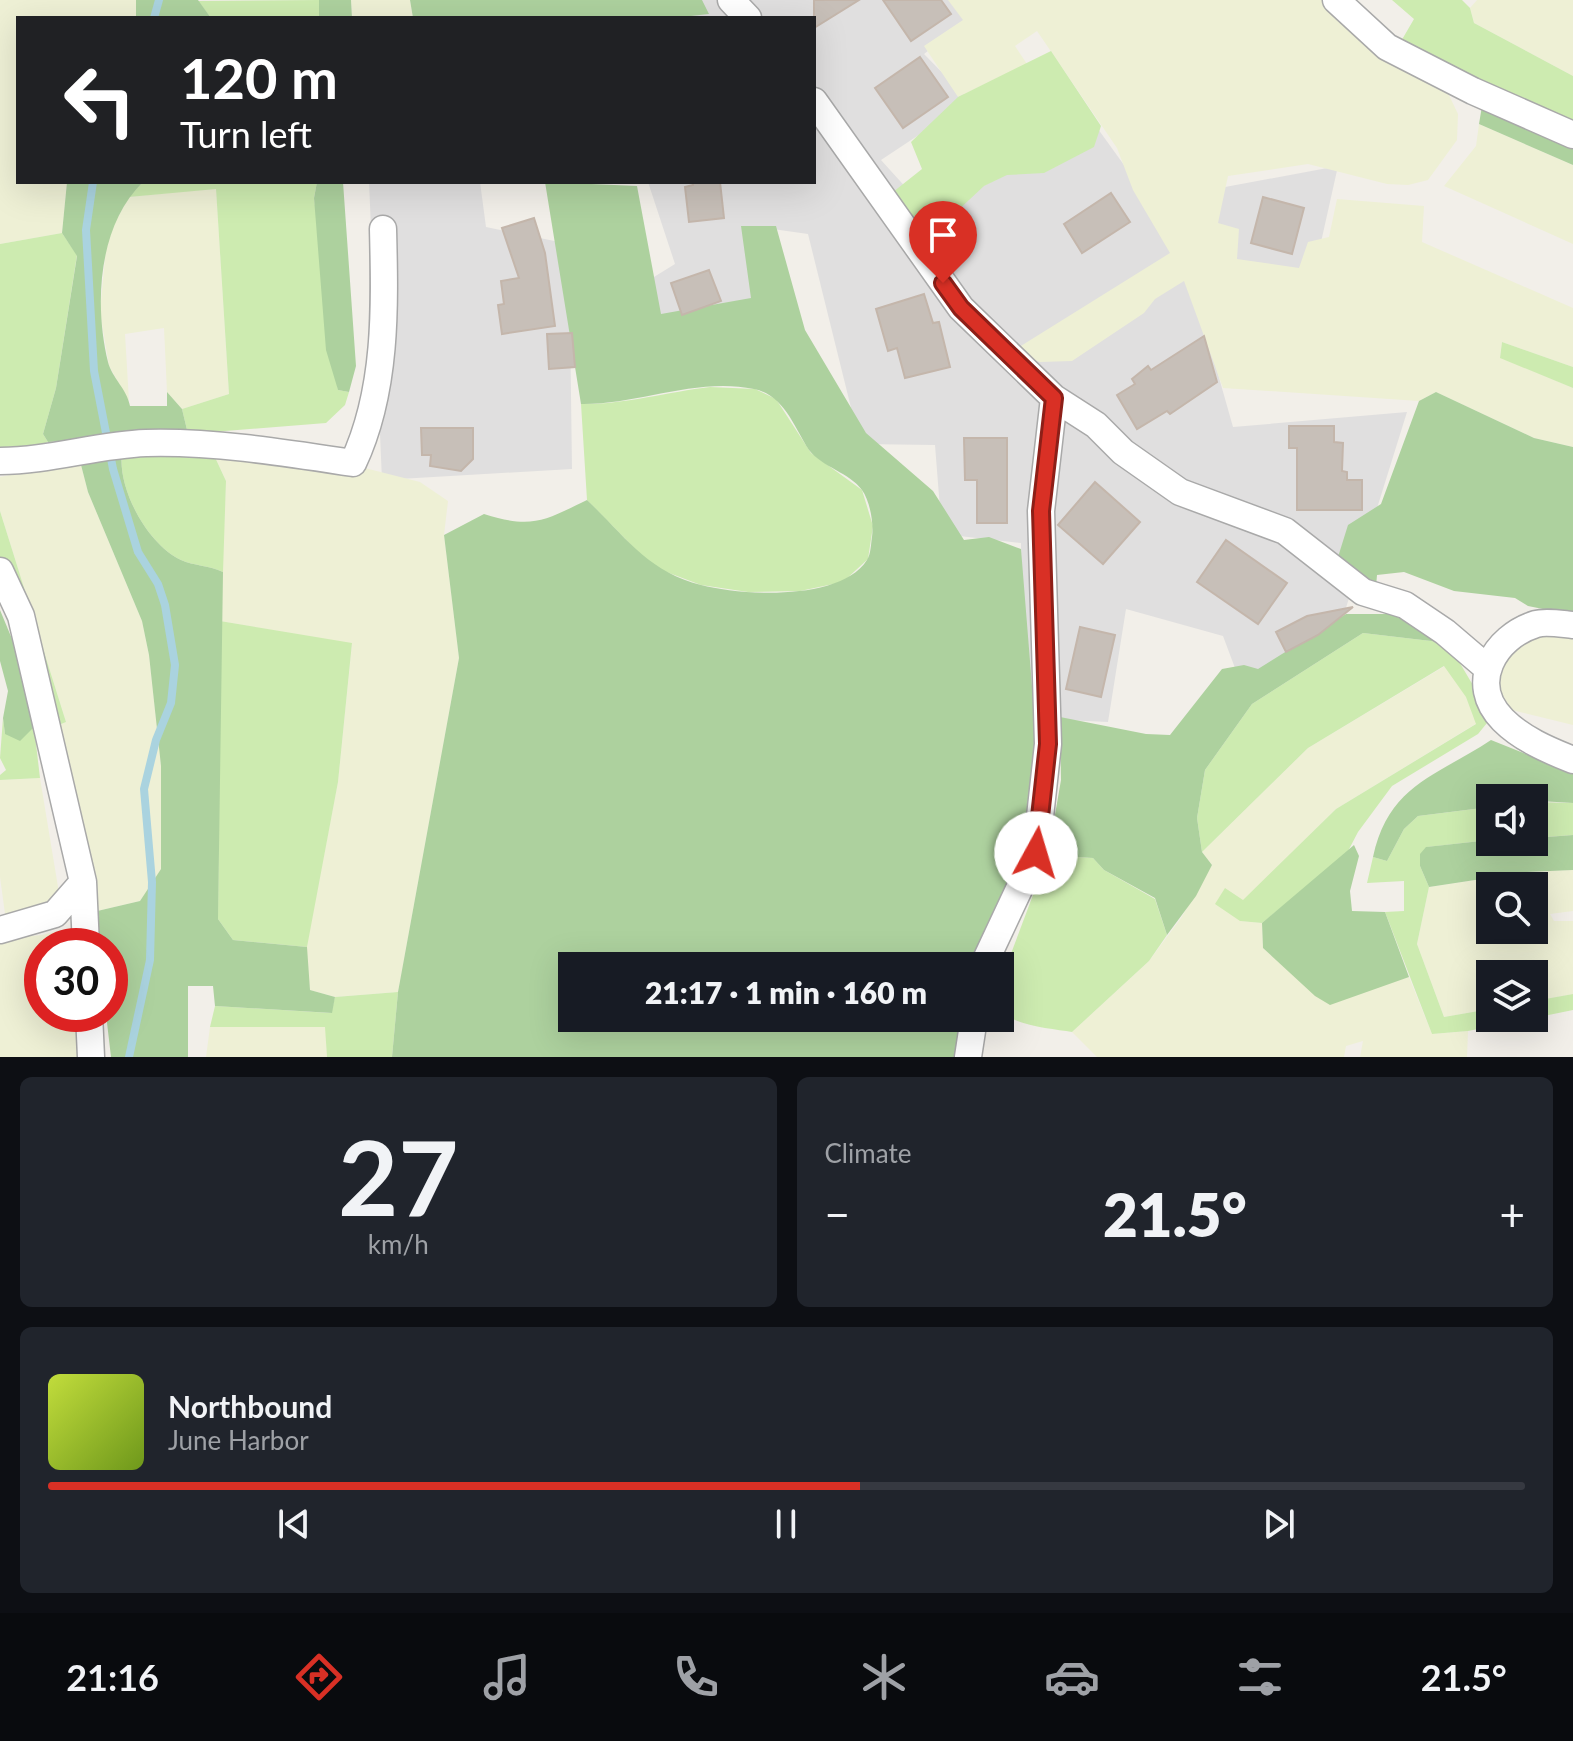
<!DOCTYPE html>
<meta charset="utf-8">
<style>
:root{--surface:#171b24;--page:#20242c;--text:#f1f3f6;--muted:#9ea1a6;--line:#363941;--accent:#d93025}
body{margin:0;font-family:Lato,sans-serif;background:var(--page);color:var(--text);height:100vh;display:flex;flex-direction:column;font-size:30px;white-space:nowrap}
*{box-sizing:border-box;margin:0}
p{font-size:26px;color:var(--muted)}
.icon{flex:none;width:44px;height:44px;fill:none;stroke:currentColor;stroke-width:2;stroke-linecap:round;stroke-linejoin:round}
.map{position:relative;height:1057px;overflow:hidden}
.details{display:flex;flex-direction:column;gap:20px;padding:20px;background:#0d0f14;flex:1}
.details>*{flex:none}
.hud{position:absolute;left:16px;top:16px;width:800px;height:168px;border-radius:0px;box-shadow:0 8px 32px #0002;background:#202124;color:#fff;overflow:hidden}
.tools{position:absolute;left:1476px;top:784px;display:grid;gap:16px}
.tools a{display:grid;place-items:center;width:72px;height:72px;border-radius:0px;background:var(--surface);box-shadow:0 8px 32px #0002;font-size:40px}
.speed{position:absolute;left:24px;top:928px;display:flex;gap:16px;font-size:40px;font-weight:700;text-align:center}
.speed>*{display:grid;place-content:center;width:104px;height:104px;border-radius:50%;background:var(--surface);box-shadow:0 8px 32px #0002;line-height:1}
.speed .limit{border:12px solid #d22;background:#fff;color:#111}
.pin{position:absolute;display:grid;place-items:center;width:68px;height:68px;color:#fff;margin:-82px -34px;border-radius:50% 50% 50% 0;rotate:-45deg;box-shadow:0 0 8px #0007}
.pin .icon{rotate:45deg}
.me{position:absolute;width:88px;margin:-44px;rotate:6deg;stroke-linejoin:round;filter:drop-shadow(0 0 6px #0008)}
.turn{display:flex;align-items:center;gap:28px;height:168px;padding:0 32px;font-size:36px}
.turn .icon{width:104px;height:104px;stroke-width:2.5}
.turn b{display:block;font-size:56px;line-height:68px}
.big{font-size:60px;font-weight:800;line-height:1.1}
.details .tile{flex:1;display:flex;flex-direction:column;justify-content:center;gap:12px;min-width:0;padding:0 28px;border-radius:12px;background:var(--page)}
.details .dial{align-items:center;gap:0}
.dial b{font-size:104px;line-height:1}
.song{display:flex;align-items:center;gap:24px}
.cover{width:96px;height:96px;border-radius:12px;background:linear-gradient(135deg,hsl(70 70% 55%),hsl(80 70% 35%))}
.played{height:8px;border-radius:4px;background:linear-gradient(90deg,var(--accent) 55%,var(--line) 55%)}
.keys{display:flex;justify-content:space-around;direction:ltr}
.heat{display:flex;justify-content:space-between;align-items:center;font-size:44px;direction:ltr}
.details .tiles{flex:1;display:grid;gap:20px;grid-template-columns:1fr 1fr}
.tile:last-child{grid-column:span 2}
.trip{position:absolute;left:558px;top:952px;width:456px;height:80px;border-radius:0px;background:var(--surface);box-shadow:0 8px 32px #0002;font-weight:800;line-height:80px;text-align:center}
.tab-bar{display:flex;height:128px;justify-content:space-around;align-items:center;background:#090b0e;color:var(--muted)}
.tab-bar .icon{width:56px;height:56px}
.tab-bar .on{color:var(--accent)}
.tab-bar b{font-size:36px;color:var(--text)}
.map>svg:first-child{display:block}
.residential{fill:#e0dfdf}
.farmland{fill:#eef0d5;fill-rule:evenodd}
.grass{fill:#cdebb0}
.forest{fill:#add19e}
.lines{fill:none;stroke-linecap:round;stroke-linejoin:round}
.stream{stroke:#aad3df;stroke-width:8}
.building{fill:#c7bfb8;stroke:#c4b6ab;stroke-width:2}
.street-casing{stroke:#a9a9a9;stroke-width:29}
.street{stroke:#fff;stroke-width:26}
.route-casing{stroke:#8d1f18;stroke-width:20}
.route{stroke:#d93025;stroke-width:14}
</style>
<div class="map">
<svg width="1573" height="1057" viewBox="0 0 1573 1057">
<rect width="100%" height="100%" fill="#f2efe9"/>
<!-- residential -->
<path class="residential" d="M692,0h280l7,11 -55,43 46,47 -89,59 48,53 169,-84 52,72 188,-35 -25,112 -131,-31 51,180 174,-15 -67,215 -99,57 -18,-48 -97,-27 -18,113 -86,-4 -1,-175 -79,-9 -7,-89 -75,-1 -52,-210 -57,-8 7,84 -93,53 -24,-78 34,-21 -27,-82h166v-164h-139l20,-4z
M369,182h111l6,45 83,17 3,225 -190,11z"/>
<!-- farmland -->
<path class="farmland" d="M0,0h136l1,12 -1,6h-118v164h49l-5,51 -62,11z
M351,0h59l3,18h-61z
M948,0h380l119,91 11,23 -1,26 -29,40 -20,5 -21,-1 -79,-20 -80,12 -10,47 21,6 -2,30 62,9 9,-26 21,-5 8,-38 87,7 -2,36 151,66v59l-71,-25 -2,15 73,31v59l-39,-9 -98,-46 -17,9 -196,-13 -39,-107 -29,18 -11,14 -72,48 -32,1 -32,-8 162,-101 -37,-63 -16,-42 -80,-117 -22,15 12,18 -69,33 -34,-51 39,-26z
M1477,0h96v76l-99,-53 -4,-15z
M1479,124l94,41v79l-129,-58 32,-40z
M216,188l13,206 -47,15 -15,-17 -3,-64 -39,6 4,67 -20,-35 -9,-54 7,-75 22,-40z
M213,453l132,10 75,19 28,19 -4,34 15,123 -61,334 -63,5 -25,-7 -5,-36 33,-172 14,-138 -132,-23 6,-140z
M80,461l8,31 54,129 7,34 12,111v103l-21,32 -47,11 -39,-185 12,-5 -66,-211v-34z
M1543,630l30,3v92l-61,-15 -16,-25 8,-35z
M1445,666l22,31 10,26 -141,86 -93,92 -3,20 22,2 1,25 25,22 99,13 22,-6 23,57 36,-3 -1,26h-107l3,-16 -17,5 -2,11h-247l-25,-25 77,-71 32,-43 31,-53 -10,-13 106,-104z
M40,778l20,121 -54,22 -6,-44v-97z
M1573,870v41l-23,3 4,7h19v73l-39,7v-27h-44v35l-46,8 -27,-73 12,-57 98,-15zM1490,886h44v44h-44z
M79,926l3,20h-40v68h50l6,43h-98v-118l42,-4z
M210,1027h116l1,30h-121z"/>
<!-- grass -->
<path class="grass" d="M319,0v18h-108l-13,-17z
M1392,0h70l8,8 4,15 99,53v54l-173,-87 14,-24z
M1051,51l50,75 -7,21 -50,26 -37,2 -23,11 -30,28 -27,4 -21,-3 -13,-23 29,-23 -11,-27 47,-45z
M143,182h174l-3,16 24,192 11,2 -4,13 -19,18 -138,11 -6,-25 47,-15 -13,-205 -87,8z
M62,233l15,22 -21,133 -13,46 5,8 -48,18v-216z
M1502,342l71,25v21l-73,-30z
M710,387l45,2 21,10 35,54 51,37 11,36 -5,33 -25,23 -43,9 -52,1 -47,-7 -48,-18 -66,-67 -6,-96c40,1 87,-12 129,-17z
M122,452l91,1 13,28 -3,91c-15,-7 -29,-6 -42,-12 -34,-16 -64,-72 -59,-108z
M0,511l66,211 -12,5 -54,-162z
M220,621l132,22 -14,139 -31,165 -74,-7 -15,-21z
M1363,633l85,10 29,49 10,31 -9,11 -86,52 -34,46 -12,23 -84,68 -22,-2 -25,-17 10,-16 18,12 93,-91 140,-85 -10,-27 -22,-31 -136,82 -106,104 -5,-34 8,-48 47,-66z
M3,718l2,16 29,-7 6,51 -40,2v-5l6,-5 -6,-12z
M1534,802l39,1v32l-39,3z
M1490,807v33l-63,7 -7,19 9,21 -12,57 27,73 46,-8v9h44l-66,13 -36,3 -47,-122 19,-1v-30l-37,2 6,-26 14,4 17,-32 14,-13z
M1048,855l45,3 11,12 51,29 12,36 -18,26 -77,71c-18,-3 -54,-6 -67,-18 -8,-7 -5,-22 -5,-31z
M398,992l-6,65h-65l-2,-30h-115l5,-21 116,7 4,-16z
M1573,994v16l-39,8v-17z"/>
<!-- forest -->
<path class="forest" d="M136,0h62l13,18h-75z
M319,0h32l1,18h-33z
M410,0h292l7,14 -36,4h-260z
M1482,106l91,39v20l-94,-41z
M67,182h76c-45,44 -49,122 -35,180 4,16 19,27 22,44h37v-14l15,17 6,25 -140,8 -5,-8 13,-46 21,-132 -15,-23z
M317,182h26l13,184 -7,26 -11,-2 -12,-40 -12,-152z
M545,182l92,4 24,128 90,-16 -10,-72h35l29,104 61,103 67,58 31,49 25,-3 32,12 13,162 12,49 -3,52 -54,154h-417v52h308l26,10 5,-10h64l-2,39h-581l6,-65 61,-334 -15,-123 40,-21c48,15 60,7 103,-14 38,36 61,72 114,85 42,11 140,16 166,-25 4,-6 4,-17 5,-23 2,-13 -2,-36 -10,-47 -12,-17 -40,-23 -53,-40 -15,-23 -25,-55 -55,-61 -58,-12 -116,16 -173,15z
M1436,392l98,46 39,9v168l-45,-9 -13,-8 -61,-7 -50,-19 -27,3 -1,12 -38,-30 10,-32 33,-21 38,-103z
M122,452c-5,36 25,92 59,108 13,6 27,5 42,12l-5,347 15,21 74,7 3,43 25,7 -3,16 -117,-7 -2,-20h-25v71h-77l-5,-43h4v-68h-13l-4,-34 47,-11 21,-32v-103l-12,-111 -7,-34 -54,-129 -8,-31z
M0,610l17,41 17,76 -14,14 -15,-7 -2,-16 5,-27 -8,-30z
M1346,614h50l52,29 -85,-10 -111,71 -47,66 -8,48 5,34 10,13 -16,31 -29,39 -12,-37 -51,-28 -11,-12 -45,-3 13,-75 -1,-63 86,17 24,1 52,-66 22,-4 14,4z
M1491,740l82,33v30l-83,-5v9l-72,9 -14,13 -17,32 -14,-4c16,-73 64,-81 118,-117z
M1573,835v35l-46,2 -98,15 -9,-21v-12l6,-7 64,-7 44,2v-4z
M1354,845l5,11 -9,35 2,20 33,1 24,65 -79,28 -15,-9 -52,-48 -1,-25z"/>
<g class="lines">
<!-- stream -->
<path class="stream" d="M154,18l5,-18
M93,182l-7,48 8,141 19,98 25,83 20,32 7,21 10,60 -4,38 -15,37 -12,49 8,93 -2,78 -21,97"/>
</g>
<!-- building -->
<path class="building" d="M814,0h45l-45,28z
M883,0h58l10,14 -40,27z
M920,57l28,40 -45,31 -28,-40z
M693,182h27l4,36 -35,4 -4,-35 8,-2z
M1111,193l19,29 -48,31 -18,-29z
M1263,197l41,11 -12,46 -41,-11z
M534,218l11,35 10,73 -53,8 -4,-29 6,-1 -3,-23 18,-3 -17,-50z
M709,270l12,31 -39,14 -11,-32z
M924,294l9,29 6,-1 11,45 -45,11 -8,-30 -9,3 -12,-42z
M572,333l3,34 -26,2 -2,-35z
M1204,336l13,46 -47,32 -3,-3 -30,18 -20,-34 18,-11 -3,-5 16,-13 3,4z
M1289,426h45v16l9,1 -1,28 5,1v8h15v30h-65v-62h-8z
M421,428h52v31l-12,12 -31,-5 1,-11h-9z
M964,438h43v85h-30v-43h-12z
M1095,482l45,40 -37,42 -45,-39z
M1226,540l61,43 -29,41 -61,-42z
M1353,607l-35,28 -32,17 -10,-20 31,-16z
M1080,627l35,8 -14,62 -35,-8z"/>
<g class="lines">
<!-- street casing -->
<g class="street-casing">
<path id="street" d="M731,0l17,18
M1336,0l51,47 86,44 100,44
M814,101l147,207 93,90 42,27 27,27 57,40 105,39 78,61 42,13 40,27 41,35
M0,461c49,0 96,-16 146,-18 66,-2 141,10 207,20 34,-72 32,-156 30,-234
M0,571l21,45 62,266 3,64
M1573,625c-11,-1 -27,-4 -37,-1 -42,13 -69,60 -33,96 19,19 45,30 70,40
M0,930l55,-16 28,-32
M983,966l53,-113 12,-109 -7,-233 13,-113
M89,1014l2,43
M968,1057l6,-39"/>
</g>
<!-- street -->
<use href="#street" class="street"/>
</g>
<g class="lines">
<!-- route casing -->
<g class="route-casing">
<path id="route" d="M943,283l18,25 93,90 -13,113 7,233 -12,109"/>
</g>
<!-- route -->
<use href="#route" class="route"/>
</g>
</svg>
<div class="tools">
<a><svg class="icon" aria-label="sound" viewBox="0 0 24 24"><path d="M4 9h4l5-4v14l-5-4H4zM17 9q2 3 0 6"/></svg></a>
<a><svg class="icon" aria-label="search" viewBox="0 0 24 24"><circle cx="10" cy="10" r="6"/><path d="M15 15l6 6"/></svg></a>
<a><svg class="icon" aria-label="layers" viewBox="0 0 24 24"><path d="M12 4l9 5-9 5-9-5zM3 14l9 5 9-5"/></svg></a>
</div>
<div class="speed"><div class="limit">30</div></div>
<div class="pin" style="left:943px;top:283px;background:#d93025"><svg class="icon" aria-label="arrive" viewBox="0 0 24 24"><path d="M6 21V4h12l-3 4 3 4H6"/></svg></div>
<svg class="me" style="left:1036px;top:853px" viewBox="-20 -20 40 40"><circle r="19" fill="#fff"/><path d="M0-13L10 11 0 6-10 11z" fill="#d93025"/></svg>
<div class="trip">21:17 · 1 min · 160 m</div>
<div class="hud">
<div class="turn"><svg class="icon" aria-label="left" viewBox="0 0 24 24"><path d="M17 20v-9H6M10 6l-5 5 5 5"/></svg><div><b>120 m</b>Turn left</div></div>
</div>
</div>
<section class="details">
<div class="tiles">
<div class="tile dial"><b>27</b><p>km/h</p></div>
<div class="tile"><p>Climate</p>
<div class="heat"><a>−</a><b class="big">21.5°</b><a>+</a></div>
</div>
<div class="tile">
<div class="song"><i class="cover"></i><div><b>Northbound</b><p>June Harbor</p></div></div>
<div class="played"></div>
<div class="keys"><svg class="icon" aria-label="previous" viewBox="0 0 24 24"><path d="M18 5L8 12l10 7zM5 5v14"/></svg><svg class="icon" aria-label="pause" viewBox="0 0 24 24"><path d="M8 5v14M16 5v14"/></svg><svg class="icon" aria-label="next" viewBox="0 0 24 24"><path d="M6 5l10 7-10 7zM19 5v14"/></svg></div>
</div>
</div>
</section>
<nav class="tab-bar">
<b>21:16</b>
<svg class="icon on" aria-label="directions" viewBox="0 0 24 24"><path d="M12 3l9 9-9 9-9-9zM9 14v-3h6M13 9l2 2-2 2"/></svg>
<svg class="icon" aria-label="music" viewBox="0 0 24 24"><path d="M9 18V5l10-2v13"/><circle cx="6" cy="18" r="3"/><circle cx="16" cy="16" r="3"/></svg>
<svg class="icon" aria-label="phone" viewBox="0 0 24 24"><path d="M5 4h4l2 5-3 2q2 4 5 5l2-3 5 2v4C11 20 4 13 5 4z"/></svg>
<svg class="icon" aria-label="climate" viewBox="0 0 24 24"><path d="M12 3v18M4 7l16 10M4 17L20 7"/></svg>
<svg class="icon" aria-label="car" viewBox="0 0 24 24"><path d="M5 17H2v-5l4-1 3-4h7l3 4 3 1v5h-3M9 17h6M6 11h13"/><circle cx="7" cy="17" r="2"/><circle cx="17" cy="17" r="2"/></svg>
<svg class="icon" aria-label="filters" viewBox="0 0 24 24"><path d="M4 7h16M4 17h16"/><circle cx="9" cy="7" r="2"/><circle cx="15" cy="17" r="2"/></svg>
<b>21.5°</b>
</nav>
